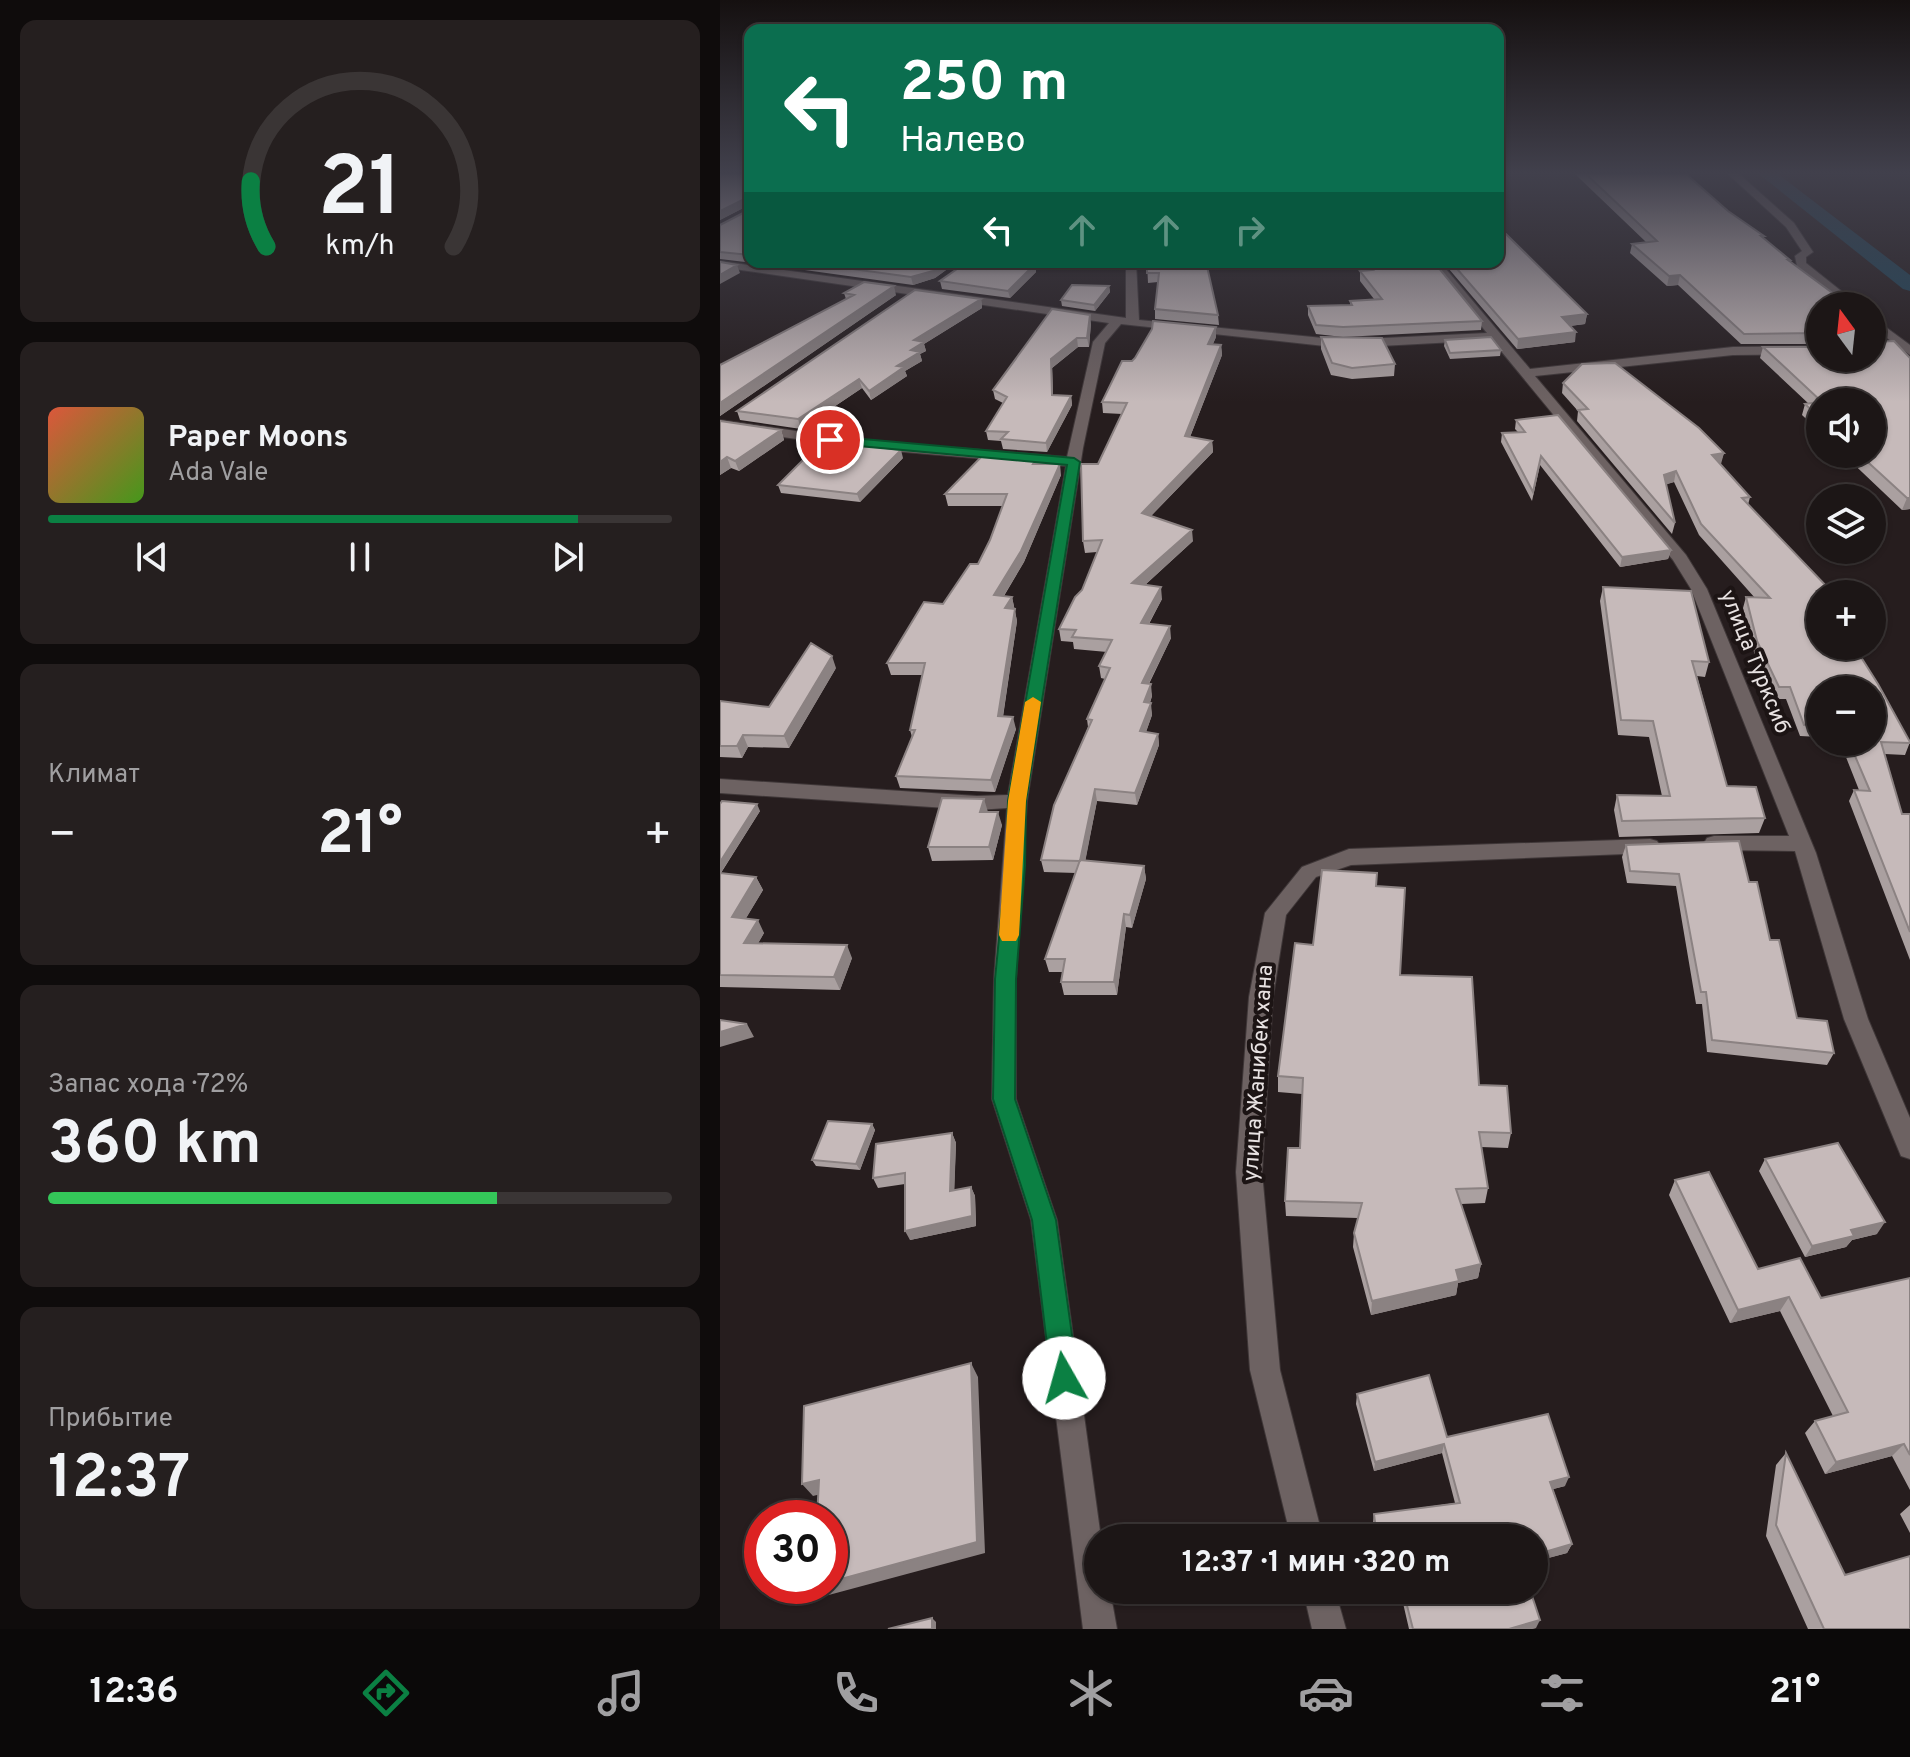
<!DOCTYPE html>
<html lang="ru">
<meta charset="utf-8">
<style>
:root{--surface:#1c1616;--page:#251f1f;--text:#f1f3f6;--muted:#a09fa1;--line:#3a3535;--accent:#0b8043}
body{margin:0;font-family:Overpass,sans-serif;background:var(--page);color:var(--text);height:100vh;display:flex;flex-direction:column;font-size:30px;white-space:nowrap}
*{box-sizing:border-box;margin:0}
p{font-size:26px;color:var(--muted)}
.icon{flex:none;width:44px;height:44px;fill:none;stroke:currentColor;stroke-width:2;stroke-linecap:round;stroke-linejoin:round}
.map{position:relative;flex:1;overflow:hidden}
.details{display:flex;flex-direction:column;gap:20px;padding:20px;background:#0f0c0c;width:720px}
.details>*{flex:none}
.guide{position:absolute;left:24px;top:24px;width:760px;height:244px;border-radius:16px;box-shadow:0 2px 6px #0004,0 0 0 2px var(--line);background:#0b6e4f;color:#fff;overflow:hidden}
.needle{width:52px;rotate:345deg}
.buttons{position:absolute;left:1086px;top:292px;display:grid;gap:16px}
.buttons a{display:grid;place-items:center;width:80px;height:80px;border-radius:50%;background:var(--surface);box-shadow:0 2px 6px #0004,0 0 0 2px var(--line);font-size:40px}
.speed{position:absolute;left:24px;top:1500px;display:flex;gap:16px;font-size:40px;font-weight:700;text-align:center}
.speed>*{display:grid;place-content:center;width:104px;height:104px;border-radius:50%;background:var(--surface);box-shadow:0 2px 6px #0004,0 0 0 2px var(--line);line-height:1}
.speed .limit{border:12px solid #d22;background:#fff;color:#111}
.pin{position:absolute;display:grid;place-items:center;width:68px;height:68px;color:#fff;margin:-34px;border:4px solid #fff;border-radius:50%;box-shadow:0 2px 8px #0007}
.me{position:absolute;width:88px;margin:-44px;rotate:353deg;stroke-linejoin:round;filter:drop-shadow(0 0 6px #0008)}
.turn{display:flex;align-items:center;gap:28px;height:168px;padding:0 24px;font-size:36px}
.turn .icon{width:104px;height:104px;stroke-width:2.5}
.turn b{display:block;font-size:56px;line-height:68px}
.lanes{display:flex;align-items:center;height:76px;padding:0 24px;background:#0003;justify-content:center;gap:40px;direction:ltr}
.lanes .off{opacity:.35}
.big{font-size:60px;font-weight:700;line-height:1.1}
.details .tile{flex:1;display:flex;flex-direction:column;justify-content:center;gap:12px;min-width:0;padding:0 28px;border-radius:16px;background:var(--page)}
.details .dial{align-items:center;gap:0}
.dial svg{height:208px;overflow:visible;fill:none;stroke:var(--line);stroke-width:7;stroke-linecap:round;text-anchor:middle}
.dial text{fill:var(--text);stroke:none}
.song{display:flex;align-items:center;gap:24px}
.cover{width:96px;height:96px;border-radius:12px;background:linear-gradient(135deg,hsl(10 70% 55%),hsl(100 70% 35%))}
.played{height:8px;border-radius:4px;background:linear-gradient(90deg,var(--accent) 85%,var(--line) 85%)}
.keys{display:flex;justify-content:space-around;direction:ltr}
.heat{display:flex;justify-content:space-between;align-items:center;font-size:44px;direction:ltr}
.charge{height:12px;border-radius:6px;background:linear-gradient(90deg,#34c759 72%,var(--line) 0)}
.trip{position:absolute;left:364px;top:1524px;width:464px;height:80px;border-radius:40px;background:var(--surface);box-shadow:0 2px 6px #0004,0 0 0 2px var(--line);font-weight:700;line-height:80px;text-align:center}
.tab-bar{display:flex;height:128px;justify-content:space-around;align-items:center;background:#0b0909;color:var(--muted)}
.tab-bar .icon{width:56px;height:56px}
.tab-bar .selected{color:var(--accent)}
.tab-bar b{font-size:36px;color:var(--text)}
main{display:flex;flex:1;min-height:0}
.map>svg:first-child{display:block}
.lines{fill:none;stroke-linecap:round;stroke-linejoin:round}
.canal{fill:#1f475b;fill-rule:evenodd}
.street-casing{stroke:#3f3738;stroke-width:2}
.street{fill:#6d6262;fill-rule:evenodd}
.wall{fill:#aaa0a0}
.shaded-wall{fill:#8b8282}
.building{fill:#c6baba;stroke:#8b8282;stroke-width:2}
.route{fill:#0b8043;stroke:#07532c;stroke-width:2}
.slow{fill:#f59e0b}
.labels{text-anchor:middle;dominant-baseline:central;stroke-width:8;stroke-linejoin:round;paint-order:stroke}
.street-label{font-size:22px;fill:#e8e2e2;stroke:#1c1414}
</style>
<main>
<section class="details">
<div class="tile dial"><svg viewBox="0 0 100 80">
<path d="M14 69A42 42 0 1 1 86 69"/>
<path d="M14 69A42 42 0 0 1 8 44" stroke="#0b8043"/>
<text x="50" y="56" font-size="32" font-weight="700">21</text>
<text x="50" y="72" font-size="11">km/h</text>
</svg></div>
<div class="tile">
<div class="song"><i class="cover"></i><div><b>Paper Moons</b><p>Ada Vale</p></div></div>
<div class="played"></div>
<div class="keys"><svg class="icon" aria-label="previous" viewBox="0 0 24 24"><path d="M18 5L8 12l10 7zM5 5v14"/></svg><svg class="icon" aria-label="pause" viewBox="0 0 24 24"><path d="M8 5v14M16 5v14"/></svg><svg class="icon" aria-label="next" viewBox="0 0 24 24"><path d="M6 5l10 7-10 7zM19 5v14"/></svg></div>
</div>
<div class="tile"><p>Климат</p>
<div class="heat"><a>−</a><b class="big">21°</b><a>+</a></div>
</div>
<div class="tile"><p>Запас хода · 72%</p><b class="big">360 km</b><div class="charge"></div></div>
<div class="tile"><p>Прибытие</p><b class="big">12:37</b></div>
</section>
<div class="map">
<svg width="1190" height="1629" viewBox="0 0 1190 1629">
<rect width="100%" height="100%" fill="#261d1e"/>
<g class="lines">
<!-- canal -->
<path class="canal" d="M1039,174h19l132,101v16l-7,-2z"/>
<!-- street casing -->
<g class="street-casing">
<path id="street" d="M1008,174h11l55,49 19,29 -7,5v6l54,43h-13l-50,-40 -2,-10 7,-5 -16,-24z
M0,261l406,57v-56h10l3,58 204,20 144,-7 -58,-71h11l90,107 203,-22 87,-1v8l-87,1 -198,21 151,179 21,34 109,264 52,166 42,99v41l-9,-3 -57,-137 -49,-168 -81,-1 -7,-2 -3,-5 3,-5 7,-2h75l-98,-247 -18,-29 -181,-220 -149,8 -222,-24 -16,19 -22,105 -56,353 -11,178v120l41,121 44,318h-3v52h12l7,39h-34l-52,-409 -39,-121 2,-120 13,-171 -30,2 -257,-17v-14l257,17 31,-1 58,-329 -208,-18 -138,-20v-8l138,20 209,17 26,-115 16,-19 -389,-56z
M1152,317l38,28v10l-38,-28z
M930,839l7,2 3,5 -3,5 -7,2 -299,12 -35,12 -30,38 -13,82 -11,175 18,198 43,168h-32l-41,-168 -14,-198 13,-175 16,-84 37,-46 47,-18z
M583,1590h32l11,39h-34z"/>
</g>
<!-- street -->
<use href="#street" class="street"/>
</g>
<!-- wall -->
<path class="wall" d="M0,174h30v88h15l-3,2 -42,-5v-34l29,-15 1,-4 -1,-1 -29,15z
M855,174h111l42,37 62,49v2l30,44v38h-79l-63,-59 -11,1 -37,-33 2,-9 14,-2z
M62,262h175l-22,16 -22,7 -130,-18z
M427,262l71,53 1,10 -64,-6v-10l3,-27 -10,1z
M639,262h75l48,59 -1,9 -138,7 -27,-3 -8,-19v-9l42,-1v-4l24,-2 -14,-18v-10h6z
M723,262h55l89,52 -2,10 -15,2 5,16 -58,7z
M315,266l1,6 -26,26 -68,-9 -2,-8z
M389,286l1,6 -15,19 -33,-5 -1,-6z
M124,293l52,2 -176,121v-51l126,-66z
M261,299l1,9 -58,36 2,7 -6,3 2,7 -17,10 2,5 -36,24 -9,-12 -61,41 -61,-9 -3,-9z
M1152,322l5,17h-4v3l37,16v151l-8,1 -59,-56h29l-52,-52v30l-18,-17 3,-11h4l-49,-46 3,-11 57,11z
M371,323l-2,24h-11l-26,21 1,27 18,1 1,9 -25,47 -44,-3 -2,-8 -13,-1 -2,-9 17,-28 -8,-4 -2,-9z
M496,337l-3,7 8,1 1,10 -32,82 22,4 1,11 -62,64 42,25 -48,44 17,14 -13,25 22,14 -22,46 3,12 -2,7 2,12 -6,17 12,2 1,11 -22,60 -40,-4 -12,60 59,5 2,13 -14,49 -6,-1 -9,68h-53l-3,-13 2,-10h-14l-4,-13 31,-86 -32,-1 -3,-12 47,-133 -1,-8 18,-40 -4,-1 -2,-12 8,-14 -33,-3 -1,-7 -12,-1 -2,-12 23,-39 15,-38 -12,1 -2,-12 15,-77 24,-50 -19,-1 -1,-11 30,-41z
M601,337l74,27 -1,12 -42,3 -21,-4 -10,-26z
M725,340l56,10 -1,6 -50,3 -6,-13z
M843,383l161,70 -4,11 30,33 -2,8 83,86 -1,3h-10v52l90,96 -5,13 -20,-1 17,60h8v146l-61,-159 5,-11h5l-19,-48h32l-52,-52v47l-20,-1 -14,-37h-11l-21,-47 -11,-44 3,-11 9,1 -56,-63 -25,-53 -8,2 9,39 -3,11 -95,-113 1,-10 -16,-18z
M796,420l155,130 -3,9 -48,8 -80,-102 -8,36 -31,-59 1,-9 16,-1 -3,-3z
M0,421l61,9 3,10 -45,31 -8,-3 -11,7z
M183,458l-43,44 -79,-9 -3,-8z
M319,464l22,11 -37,87 -20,34 8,1 5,24 -14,96 13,12 -21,63 -95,-4 -4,-12 16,-39 -2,-7 12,-55h-31l-4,-12 56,-59 35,-40 12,-24 13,-34h-55l-3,-12z
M883,587l106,75 -4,15 -8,-1 30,110 38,32 -6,15 -140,4 -5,-27 3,-15 45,1 -13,-59 -31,-2 -18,-134z
M116,668l-47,80 -41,-1 -6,11 -22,-1v-56l49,6z
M0,804l40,7 -39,62 35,4 7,13 -17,28 18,15 -6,10 94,15 -12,32 -120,-3z
M268,812l14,13 -9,35 -61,1 -4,-14z
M906,845l123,37 48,136 37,35 -7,12 -120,-13 -5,-48h-6l-20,-118 -49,-3 -5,-26z
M656,886l24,89 111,158 -3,15 -27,-1 7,41 -3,15 -24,1 20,60 -3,14 -20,5 -2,12 -85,20 -18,-68 1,-14 4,-15 -72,-2 -1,-15 15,-53 2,-54 -24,-2v-16l35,-131z
M152,1124l3,6 -15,40 -44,-4 -4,-6z
M232,1133l4,10 -2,47 17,-3 4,9 1,30 -66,14 -5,-56 -27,4 -5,-10z
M1045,1159l112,75 -25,6 -6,7 -41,10 -46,-86z
M955,1180l83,89 63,29 89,-20v212l-18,-34 -67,18 -20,-41 10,-12 18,-5 -53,-105 -50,12 -61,-128z
M637,1394l90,43 118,49 -12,3 19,55 -5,9 -27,7 6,17 -4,7 -8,-46h-159l-2,-15 1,-9 81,-11 -13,-50 -68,18 -18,-67z
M1066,1453l59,122 65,54h-102l-42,-93 10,-71z
M1190,1505v28l-10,-19z
M680,1590h130l6,38 -5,1h-122z"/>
<!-- shaded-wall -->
<path class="shaded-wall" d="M26,198l3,7 -29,15v-9z
M225,262h12l-22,16 -22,7 -2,-8z
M310,262h9l-4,4 1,6 -26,26 -2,-7z
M17,265l3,8 -20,11v-9z
M960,275l-2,10 -11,1 2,-10z
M174,286l2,9 -176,121v-13z
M389,286l1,6 -15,19 -1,-6z
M261,299l1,9 -58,36 2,7 -6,3 2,7 -17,10 2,5 -36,24 -2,-9 28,-25 17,-26z
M867,314l-2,10 -24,3 1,-10z
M370,315l1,8 -2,24 -2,-9z
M496,327v10l-8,17v-10z
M1160,328l-3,11 -5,1 1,-10z
M856,332l-1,10 -58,7 1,-10z
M357,338l1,9 -26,21 1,36 -1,-9 -1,-36z
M501,345l1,10 -36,92 -1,-11z
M139,379l3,9 -61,41 -3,-10z
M351,396l1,9 -25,47 -1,-9z
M61,430l3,10 -45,31 -4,-10z
M492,441l1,11 -70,72 -1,-11z
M181,450l2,8 -43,44 -3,-8z
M1004,453l-3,11 -12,1 3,-10z
M7,457l4,11 -11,7v-13z
M340,464l1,11 -37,87 -27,45 -3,-12z
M956,471l-2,11 -12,4 2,-11z
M1187,498h3v11l-8,1z
M472,530l1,11 -59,54 -2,-12z
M951,550l-3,9 -48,8 2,-10z
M441,587l1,12 -19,35 -2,-11z
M292,597l5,24 -16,108 -3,-13 7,-108z
M450,626l1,12 -28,57 -1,-12z
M112,656l4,12 -47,80 -5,-12z
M431,684l1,12 -6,18 -2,-12z
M431,703l1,12 -10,28 -2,-12z
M293,717l3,12 -21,63 -4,-12z
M438,734l1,11 -22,60 -2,-12z
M23,735l5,12 -6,11 -5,-12z
M375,789l2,12 -14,72 -3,-12z
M264,799l4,13h-8z
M37,804l3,7 -40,63v-12z
M278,812l4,13 -9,35 -4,-13z
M424,866l2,13 -14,49 -2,-13z
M36,877l7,13 -24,40 -7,-13z
M404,914l2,13 -9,68 -3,-13z
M38,920l6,13 -13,23 -7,-13z
M127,945l5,13 -12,32 -6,-13z
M27,1024l7,13 -34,10v-15z
M152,1124l3,6 -15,40 -4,-6z
M232,1133l4,10 -2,58 -4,-10z
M251,1187l4,9 1,30 -66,14 -5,-9z
M1165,1222l-8,12 -25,6 -6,7 -41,10 7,-11 39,-16z
M761,1264l-3,14 -20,5 -2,12 -85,20 1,-14 84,-31z
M1069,1297l-9,14 -50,12 8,-13z
M251,1363l7,14 7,176 -160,43 -11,-10h16v-4z
M724,1444l-2,9 -68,18 1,-9z
M1184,1444l-12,12 -67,18 11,-12z
M849,1477l-4,9 -19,5 4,-9z
M99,1480l10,12 -16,4 -11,-12z
M852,1544l-5,9 -33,9 4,-8z
M826,1577l-4,7 -8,2v-6z
M212,1618l4,4v7h-4z
M820,1620l-4,8 -5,1h-22z"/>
<!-- building -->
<path class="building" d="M0,174h30v26l-4,-2 -26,13z
M866,174h100l42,37 36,25h-3l29,24h-2l62,46h-30v27l-76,1 -64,-59 -11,1 -37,-32 25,-3z
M30,205v50l-30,-3v-27l29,-15z
M778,230l4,4h4l81,80 -25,3 14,15 -58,7 -67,-77h47z
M0,262l17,3 -17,10z
M81,262h144l-12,9 -22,6z
M247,262h63l-2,2h7l-27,27 -68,-10z
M427,262h59l12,53 -63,-6 4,-36h-12z
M646,262h68l48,59 -139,6 -27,-2 -8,-19 44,-1 -2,-4 32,-2 -22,-28 13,-1z
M144,282l30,4 -174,117v-38l134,-70 -10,-2z
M352,285l37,1 -15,19 -33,-5z
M195,290l66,9 -67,41 10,2 -13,8 9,2 -23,14 7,1 -35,24 -10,-12 -61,40 -61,-8z
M332,309l38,6 -3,23h-10l-26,21 1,36 19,1 -25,47 -45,-4 7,-7 -22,-1 21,-34 -14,-7z
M433,321l63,6 -8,17 13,1 -36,91 27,5 -70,72 50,17 -60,53 29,4 -20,36 29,3 -28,57 9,1 -7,18 7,1 -11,28 18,3 -23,59 -40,-4 -15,72 -39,-1 13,-55 38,-85 -5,-1 23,-51 -11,-2 13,-26 -40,-3 4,-7 -17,-1 16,-32 7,-7 20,-50 -19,1 -2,-77h17l29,-61 -25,-1 20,-41h10l3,-3 17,-29z
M1152,322l8,6 -7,2v12l21,-1 16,17v140h-3l-48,-44h13v-52h-50l-59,-55h57v11h52z
M601,337l61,1 13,26 -43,4 -20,-5z
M771,337l10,13 -51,3 -5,-13z
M895,363l84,65 25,25 -12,2 38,42 -8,1 89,93h-14l3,6v49h34l24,38 32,58v1l-29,-1 21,72h8v118l-56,-142 16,1 -21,-49h23v-52h-52v35h-16l-14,-38h-11l-22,-46 -11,-44 24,1 -69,-74 -25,-53 -12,4 11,48 -97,-113 10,-1 -25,-26 19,-19z
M1100,402v16l-15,-14z
M838,415l113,135 -49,7 -81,-101 -8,36 -31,-59 23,-1 -9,-12z
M0,421l61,9 -46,31 -8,-4 -7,5z
M103,440l78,10 -44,44 -79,-9z
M267,451l51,5 -5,8h27l-39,87 -27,44 18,2 -7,11 10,1 -17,107 15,1 -22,63 -95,-4 19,-46h-5l15,-67h-38l37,-61 19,2 27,-40h8l12,-24 17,-46h-62z
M883,587l88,4 18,71 -17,-1 35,125 29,1 9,31 -143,3 -5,-26 53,1 -17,-75 -32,-1z
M91,643l21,13 -48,80 -41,-1 -6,11h-17v-45l49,6z
M222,798l42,1 -4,13h18l-9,35h-61z
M2,801l35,3 -37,58v-58z
M1019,841l10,41h8l13,58h9l18,78 30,3 7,32 -122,-13 -6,-48h-5l-22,-118 -49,-3 -4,-26z
M360,860l64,6 -14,49 -6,-1 -10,68h-53l4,-23h-20z
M602,870l55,3 -1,13 29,2 -5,87 72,2 7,108 28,1 4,47 -32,-1 9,56 -32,1 25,75 -25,6 3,11 -87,20 -18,-68 8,-30 -77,-2 3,-53h12l3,-70 -25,-2 17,-133 18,2z
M0,873l36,4 -24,40 26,3 -14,23 103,2 -13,32 -114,-2z
M0,1020l27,4 -27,8z
M108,1121l44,3 -16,40 -44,-4z
M232,1133l-2,58 21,-4 1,29 -67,15v-58l-32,5 3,-34z
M1118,1143l47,79 -34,8 3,6 -42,10 -47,-87z
M989,1172l49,97 42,-11 21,40 89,-20v177l-6,-11 -68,18 -21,-41 33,-9 -59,-115 -51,13 -63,-130z
M251,1363l6,179 -147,40v-64h-13l2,-38 -17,4 2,-78z
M709,1375l18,62 101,-23 21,63 -19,5 22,62 -34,10 8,23 -12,3v-42h-157l-3,-24 86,-11 -16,-59 -69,18 -18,-68z
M1066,1453l59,122 65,-19v73h-86l-48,-104z
M683,1590h127l10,30 -31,9h-96z
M212,1618v11h-44z"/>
<!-- sky -->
<linearGradient id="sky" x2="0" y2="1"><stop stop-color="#151010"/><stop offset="0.43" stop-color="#41404c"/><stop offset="1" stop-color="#41404c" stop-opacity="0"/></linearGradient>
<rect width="1190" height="402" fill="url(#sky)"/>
<!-- route -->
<path class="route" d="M110,436l244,22 6,4 -54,339 -1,65 -9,113 -1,120 41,121 22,158 -4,9 -10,4 -9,-4 -4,-9 -19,-158 -39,-121 2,-120 11,-113 2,-65 59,-336 -241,-22v-5z"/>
<!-- slow -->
<path class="slow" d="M313,697l8,5 -15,99 -7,134 -3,6h-14l-3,-6 9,-134 17,-99z"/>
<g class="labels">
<!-- street labels -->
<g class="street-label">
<text transform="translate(1034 662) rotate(68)">улица Турксиб</text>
<text transform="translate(539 1073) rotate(-86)">улица Жанибек хана</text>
</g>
</g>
</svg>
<div class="buttons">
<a><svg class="needle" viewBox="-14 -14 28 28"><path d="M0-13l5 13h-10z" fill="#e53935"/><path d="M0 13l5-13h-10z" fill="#a09fa1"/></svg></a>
<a><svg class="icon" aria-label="sound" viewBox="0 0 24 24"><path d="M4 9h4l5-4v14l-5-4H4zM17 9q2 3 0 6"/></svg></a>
<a><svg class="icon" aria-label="layers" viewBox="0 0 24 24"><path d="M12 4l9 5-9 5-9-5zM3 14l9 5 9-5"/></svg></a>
<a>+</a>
<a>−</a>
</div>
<div class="speed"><div class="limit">30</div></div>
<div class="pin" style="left:110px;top:440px;background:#d93025"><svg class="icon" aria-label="arrive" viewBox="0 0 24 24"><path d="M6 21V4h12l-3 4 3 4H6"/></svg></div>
<svg class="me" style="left:344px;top:1378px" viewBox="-20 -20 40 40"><circle r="19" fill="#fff"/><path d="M0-13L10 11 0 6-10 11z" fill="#0b8043"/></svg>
<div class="trip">12:37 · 1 мин · 320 m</div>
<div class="guide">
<div class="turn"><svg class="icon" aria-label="left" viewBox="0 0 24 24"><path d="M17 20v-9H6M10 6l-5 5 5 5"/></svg><div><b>250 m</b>Налево</div></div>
<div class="lanes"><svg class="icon" aria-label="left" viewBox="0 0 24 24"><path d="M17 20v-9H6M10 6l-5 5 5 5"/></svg><svg class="icon off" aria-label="ahead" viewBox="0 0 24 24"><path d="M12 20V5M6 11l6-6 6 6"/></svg><svg class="icon off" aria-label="ahead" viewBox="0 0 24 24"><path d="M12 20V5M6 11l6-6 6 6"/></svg><svg class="icon off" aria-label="right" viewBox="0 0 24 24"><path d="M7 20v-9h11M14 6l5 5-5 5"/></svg></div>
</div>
</div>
</main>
<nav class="tab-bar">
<b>12:36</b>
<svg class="icon selected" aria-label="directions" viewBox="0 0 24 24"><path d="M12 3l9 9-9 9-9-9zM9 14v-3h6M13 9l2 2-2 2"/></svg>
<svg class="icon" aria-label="music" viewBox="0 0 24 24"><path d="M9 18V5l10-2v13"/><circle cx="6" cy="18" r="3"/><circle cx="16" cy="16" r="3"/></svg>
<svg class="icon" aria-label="phone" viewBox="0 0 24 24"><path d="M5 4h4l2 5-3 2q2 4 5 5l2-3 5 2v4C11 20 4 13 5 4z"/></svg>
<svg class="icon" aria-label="climate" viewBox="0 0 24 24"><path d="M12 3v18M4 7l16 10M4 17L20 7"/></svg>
<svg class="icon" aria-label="car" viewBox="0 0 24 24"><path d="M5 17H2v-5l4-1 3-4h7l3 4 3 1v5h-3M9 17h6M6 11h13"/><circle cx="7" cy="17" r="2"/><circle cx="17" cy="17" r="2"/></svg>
<svg class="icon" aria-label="filters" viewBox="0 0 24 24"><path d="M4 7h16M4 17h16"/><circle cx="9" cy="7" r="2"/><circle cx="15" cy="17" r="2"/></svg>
<b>21°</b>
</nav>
